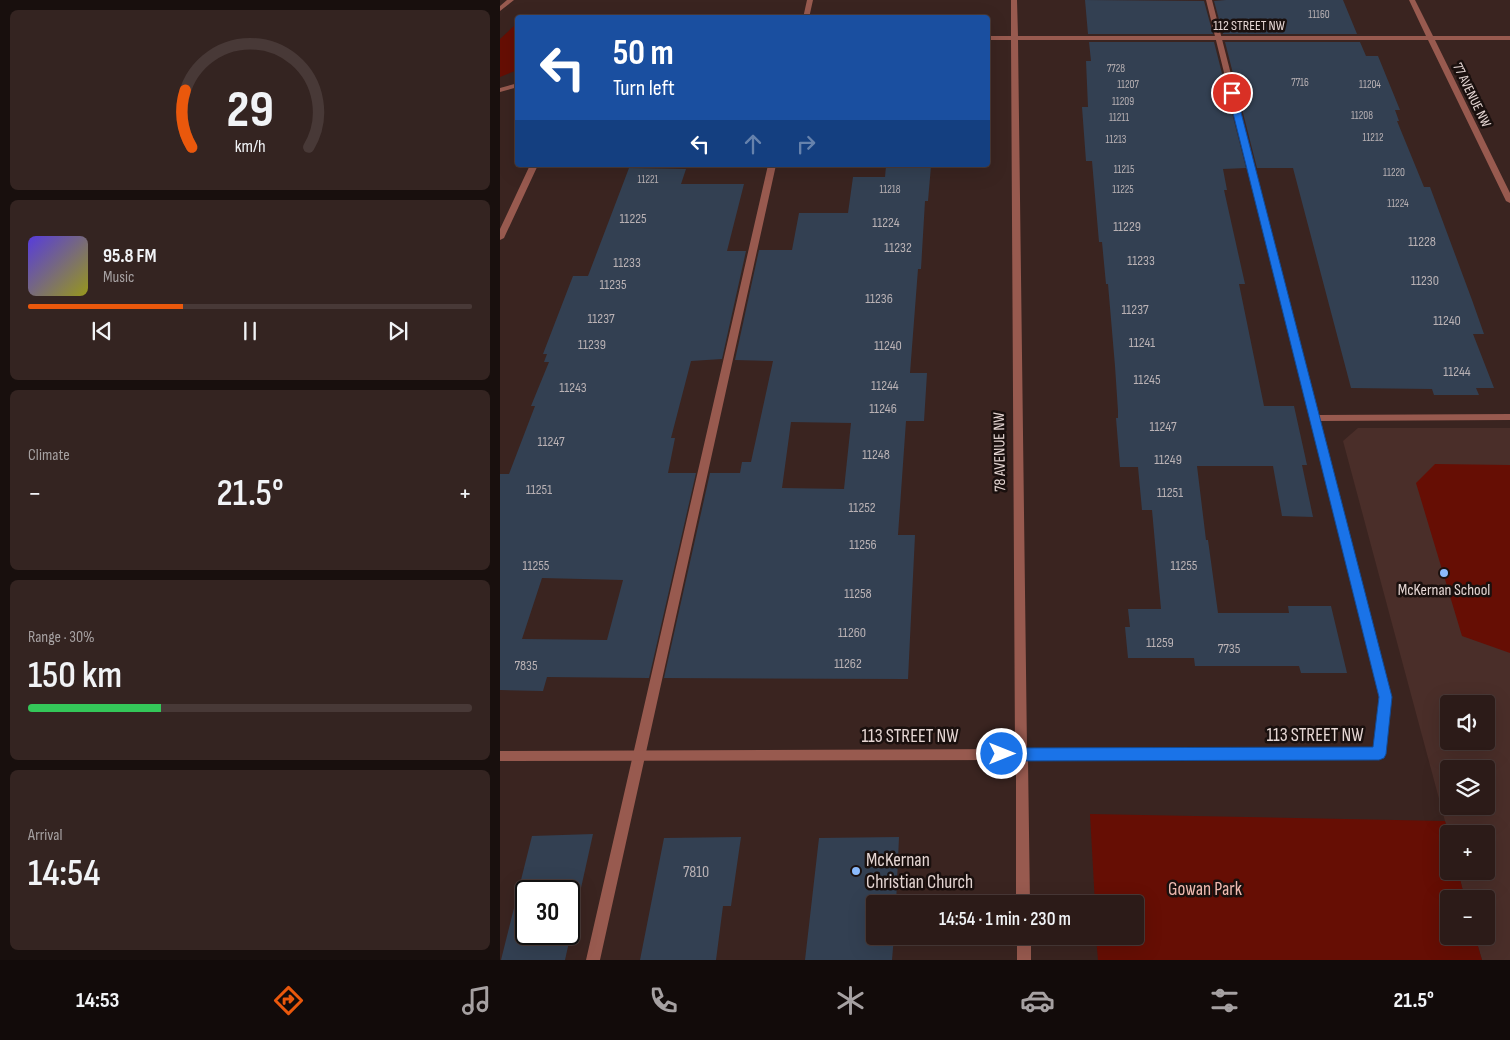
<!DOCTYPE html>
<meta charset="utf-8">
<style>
:root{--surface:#2c1b18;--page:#342421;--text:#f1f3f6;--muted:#a6a1a2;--line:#483937;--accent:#ea580c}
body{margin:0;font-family:"Sofia Sans Condensed",sans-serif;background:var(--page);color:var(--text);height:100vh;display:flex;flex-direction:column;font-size:19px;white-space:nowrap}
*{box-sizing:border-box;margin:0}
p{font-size:16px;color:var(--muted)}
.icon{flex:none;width:28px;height:28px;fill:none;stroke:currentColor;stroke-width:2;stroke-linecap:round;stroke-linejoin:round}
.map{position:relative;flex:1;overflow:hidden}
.drawer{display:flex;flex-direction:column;gap:10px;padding:10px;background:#180f0d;width:500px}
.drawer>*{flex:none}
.banner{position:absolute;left:15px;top:15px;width:475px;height:152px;border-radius:5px;box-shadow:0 5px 20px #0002,0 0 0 1px var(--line);background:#1a4fa0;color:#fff;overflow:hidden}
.tools{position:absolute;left:940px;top:695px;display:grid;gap:10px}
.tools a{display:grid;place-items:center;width:55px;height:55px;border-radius:5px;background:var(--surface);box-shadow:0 5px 20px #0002,0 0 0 1px var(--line);font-size:25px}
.speed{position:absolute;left:15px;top:880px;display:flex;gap:10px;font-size:25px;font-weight:700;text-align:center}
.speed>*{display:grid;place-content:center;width:65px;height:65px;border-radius:50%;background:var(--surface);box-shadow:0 5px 20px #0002,0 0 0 1px var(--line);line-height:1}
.speed .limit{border:2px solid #111;border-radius:8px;background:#fff;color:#111}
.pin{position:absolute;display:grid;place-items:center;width:42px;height:42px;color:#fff;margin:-21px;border:2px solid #fff;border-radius:50%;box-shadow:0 1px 5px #0007}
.me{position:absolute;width:55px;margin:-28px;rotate:90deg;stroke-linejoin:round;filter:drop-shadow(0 0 4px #0008)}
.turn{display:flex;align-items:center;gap:18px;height:105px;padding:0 15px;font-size:22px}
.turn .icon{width:65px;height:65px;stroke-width:2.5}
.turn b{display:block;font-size:35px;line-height:42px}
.lanes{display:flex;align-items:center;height:48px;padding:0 15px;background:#0003;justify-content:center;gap:25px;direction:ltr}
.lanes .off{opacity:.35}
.big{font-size:38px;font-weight:600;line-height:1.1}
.drawer .tile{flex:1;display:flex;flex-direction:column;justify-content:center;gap:8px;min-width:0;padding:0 18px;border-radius:8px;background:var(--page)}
.drawer .dial{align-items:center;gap:0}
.dial svg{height:130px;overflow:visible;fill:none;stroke:var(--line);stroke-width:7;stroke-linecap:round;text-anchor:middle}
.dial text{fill:var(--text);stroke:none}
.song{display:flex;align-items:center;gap:15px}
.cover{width:60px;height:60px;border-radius:8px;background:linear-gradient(135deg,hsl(250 70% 55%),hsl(60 70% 35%))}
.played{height:5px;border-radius:2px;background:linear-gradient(90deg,var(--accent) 35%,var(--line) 35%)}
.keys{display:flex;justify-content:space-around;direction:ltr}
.heat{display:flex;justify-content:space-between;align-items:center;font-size:28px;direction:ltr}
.charge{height:8px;border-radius:4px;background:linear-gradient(90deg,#34c759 30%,var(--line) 0)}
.trip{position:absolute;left:366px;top:895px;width:278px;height:50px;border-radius:5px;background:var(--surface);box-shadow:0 5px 20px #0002,0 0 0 1px var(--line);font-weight:600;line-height:50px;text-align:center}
.menu{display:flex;height:80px;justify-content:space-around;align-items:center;background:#120b0a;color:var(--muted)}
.menu .icon{width:35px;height:35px}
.menu .selected{color:var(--accent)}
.menu b{font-size:22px;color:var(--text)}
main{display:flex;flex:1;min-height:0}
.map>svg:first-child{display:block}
.built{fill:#4a2e29;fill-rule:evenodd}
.green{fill:#660e04}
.building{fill:#334052;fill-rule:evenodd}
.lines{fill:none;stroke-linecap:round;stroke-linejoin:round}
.lane{fill:#985a4f;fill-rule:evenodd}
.street{fill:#985a4f;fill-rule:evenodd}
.route{fill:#1a73e8;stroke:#114b97}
.poi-dot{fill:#8bbafc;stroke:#1a100e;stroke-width:2}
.labels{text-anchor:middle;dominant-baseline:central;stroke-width:5;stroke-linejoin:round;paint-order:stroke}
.far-number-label{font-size:11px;fill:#b9b1b4}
.far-street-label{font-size:14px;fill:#e6d7d4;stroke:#1a100e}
.number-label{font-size:14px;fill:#b9b1b4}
.street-label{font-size:16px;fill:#e6d7d4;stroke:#1a100e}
.poi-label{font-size:16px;fill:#e6d7d4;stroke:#1a100e}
.near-number-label{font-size:16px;fill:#b9b1b4}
.near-street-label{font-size:19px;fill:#e6d7d4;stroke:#1a100e}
.near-poi-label{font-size:19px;fill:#e6d7d4;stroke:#1a100e;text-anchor:start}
.near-park-label{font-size:19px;fill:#f0bbb1;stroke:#1a100e}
</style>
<main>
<section class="drawer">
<div class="tile dial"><svg viewBox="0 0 100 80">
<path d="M14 69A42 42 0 1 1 86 69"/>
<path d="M14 69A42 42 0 0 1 10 34" stroke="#ea580c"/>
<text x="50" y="56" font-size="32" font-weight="700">29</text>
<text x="50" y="72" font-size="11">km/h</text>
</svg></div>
<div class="tile">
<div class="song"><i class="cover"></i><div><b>95.8 FM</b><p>Music</p></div></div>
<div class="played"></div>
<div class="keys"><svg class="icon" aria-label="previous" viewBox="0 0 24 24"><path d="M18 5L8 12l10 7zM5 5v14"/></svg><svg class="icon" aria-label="pause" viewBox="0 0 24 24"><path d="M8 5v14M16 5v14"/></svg><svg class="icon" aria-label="next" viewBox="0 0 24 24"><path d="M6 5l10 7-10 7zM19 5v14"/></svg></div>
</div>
<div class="tile"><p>Climate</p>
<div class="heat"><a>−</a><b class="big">21.5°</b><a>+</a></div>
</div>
<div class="tile"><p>Range · 30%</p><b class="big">150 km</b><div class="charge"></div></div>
<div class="tile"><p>Arrival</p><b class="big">14:54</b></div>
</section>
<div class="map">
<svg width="1010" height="960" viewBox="0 0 1010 960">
<rect width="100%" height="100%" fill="#3a2420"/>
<!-- built -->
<path class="built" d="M858,428h152v532h-28l-7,-24h11v-37h-21l-7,-28h28v-37h-37v2l-106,-395zM949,704h37v37h-37zM949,769h37v37h-37z"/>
<!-- green -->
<path class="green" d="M14,26h3v44l-17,7v-38z
M935,464l75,1v188l-48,-17 -46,-153z
M590,814l355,7 4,15v35h9l7,28h-16v37h26l7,24h-384l-2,-24h39v-32h-40z"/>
<!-- building -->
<path class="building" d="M585,0l119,1 9,33h-125z
M726,0h117l14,34h-134l-9,-33z
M589,42h125l32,126 -23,1 4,21h-3l21,94h-6l25,122h30l13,59h-5l11,52 -31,-1 -9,-50h-76l9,74h2l10,73h71l-1,-7h43l16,67h-46l-2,-7h-104l-1,-8h-66l-3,-31h5l-2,-18h33l-9,-99h-10l-4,-43h-18l-4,-49h2v-7l-3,-45 -7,-82h-2l-4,-42h-3l-7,-81h-6l-4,-54h6l-2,-46h5z
M725,42h135l6,14h12l22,54h-5l4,11h-2l27,66h6l42,113 12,34h-11l21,54h-18l3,7h-45l-2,-6 -81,-1 -58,-220h-36z
M386,166h45l-3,35h-3l-4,68h-3l-8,104h17l-3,48h-18l-8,114h17l-7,144 -244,-1 46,-205h30l2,-11h9l22,-101 -38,-1 24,-110h33l7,-37h49l5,-36h32zM291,422l60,1 -7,66 -62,-1z
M129,168l57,1 -5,15h63l-17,67h19l-24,108 -31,2 -20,77h4l-7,35h28l-47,205 -102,-1 -4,14 -43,-1v-216h9l26,-68h-4l18,-44h-5l3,-8h-4l30,-78h15zM42,578l81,2 -16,60 -85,-1z
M93,834l-28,126h-64l31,-124zM26,891h43v43h-43z
M241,837l-10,69h-8l-7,54h-76l24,-122z
M399,837l-3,67h-21v32h19l-2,24h-87l14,-122z"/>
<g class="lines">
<!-- lane -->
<path class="lane" d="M307,0h6l-4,18h-6z
M706,0h6l106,415 192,-1v6l-190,1 71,276 -6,57 -2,4 -4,1 -4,-1 -2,-4 6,-57z
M268,165h8l-176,795h-14z"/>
<!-- street -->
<path class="street" d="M7,0h7l-14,11v-5z
M511,0h6l1,36h408l-17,-36h6l18,36h77v4h-75l75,153v10l-4,-2 -78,-161h-410l9,709h352l4,1 2,4 -2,4 -4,1 -351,1 2,144h-14v-144l-516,1v-10l515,-2 -4,-709h-23v-4h23z
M18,83v4l-18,5v-4z
M30,165h8l-34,73 -4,2v-11z
M517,936h14v24h-14z"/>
</g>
<!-- route -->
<path class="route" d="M732,90l4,3 156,604 -6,57 -2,4 -5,2 -377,1 -5,-2 -2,-5 2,-4 5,-2 371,-1 6,-50 -151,-604z"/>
<!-- markers -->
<g class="poi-dot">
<circle cx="944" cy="573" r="5"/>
<circle cx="356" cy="871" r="5"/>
</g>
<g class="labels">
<!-- far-number labels -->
<g class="far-number-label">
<text x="819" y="14">11160</text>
<text x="616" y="68">7728</text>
<text x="800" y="82">7716</text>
<text x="628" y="84">11207</text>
<text x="870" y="84">11204</text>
<text x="623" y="101">11209</text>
<text x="862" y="115">11208</text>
<text x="619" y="117">11211</text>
<text x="873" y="137">11212</text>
<text x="616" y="139">11213</text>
<text x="624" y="169">11215</text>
<text x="894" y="172">11220</text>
<text x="148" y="179">11221</text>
<text x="390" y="189">11218</text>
<text x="623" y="189">11225</text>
<text x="898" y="203">11224</text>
</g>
<!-- far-street labels -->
<g class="far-street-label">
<text x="749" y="25">112 STREET NW</text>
<text transform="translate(972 95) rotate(64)">77 AVENUE NW</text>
</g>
<!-- number labels -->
<g class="number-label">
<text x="133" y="218">11225</text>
<text x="386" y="222">11224</text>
<text x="627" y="226">11229</text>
<text x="922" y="241">11228</text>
<text x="398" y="247">11232</text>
<text x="641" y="260">11233</text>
<text x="127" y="262">11233</text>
<text x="925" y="280">11230</text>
<text x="113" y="284">11235</text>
<text x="379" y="298">11236</text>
<text x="635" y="309">11237</text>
<text x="101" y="318">11237</text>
<text x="947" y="320">11240</text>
<text x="642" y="342">11241</text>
<text x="92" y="344">11239</text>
<text x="388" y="345">11240</text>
<text x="957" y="371">11244</text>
<text x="647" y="379">11245</text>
<text x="385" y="385">11244</text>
<text x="73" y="387">11243</text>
<text x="383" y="408">11246</text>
<text x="663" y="426">11247</text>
<text x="51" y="441">11247</text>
<text x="376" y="454">11248</text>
<text x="668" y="459">11249</text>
<text x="39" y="489">11251</text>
<text x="670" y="492">11251</text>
<text x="362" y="507">11252</text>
<text x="363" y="544">11256</text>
<text x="36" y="565">11255</text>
<text x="684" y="565">11255</text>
<text x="358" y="593">11258</text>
<text x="352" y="632">11260</text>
<text x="660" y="642">11259</text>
<text x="729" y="648">7735</text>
<text x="348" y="663">11262</text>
<text x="26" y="665">7835</text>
</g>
<!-- street labels -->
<g class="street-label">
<text transform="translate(500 452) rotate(-91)">78 AVENUE NW</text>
</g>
<!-- poi labels -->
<g class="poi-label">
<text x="944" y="590">McKernan School</text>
</g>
<!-- near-number labels -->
<g class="near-number-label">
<text x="196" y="872">7810</text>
</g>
<!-- near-street labels -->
<g class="near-street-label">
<text x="815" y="735">113 STREET NW</text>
<text x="410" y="736">113 STREET NW</text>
</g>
<!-- near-poi labels -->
<g class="near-poi-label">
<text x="366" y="860">McKernan<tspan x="366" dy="22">Christian Church</tspan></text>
</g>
<!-- near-park labels -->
<g class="near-park-label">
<text x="705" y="889">Gowan Park</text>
</g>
</g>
</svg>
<div class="tools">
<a><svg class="icon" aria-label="sound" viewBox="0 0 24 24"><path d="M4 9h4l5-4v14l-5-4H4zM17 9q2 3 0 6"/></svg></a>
<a><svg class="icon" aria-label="layers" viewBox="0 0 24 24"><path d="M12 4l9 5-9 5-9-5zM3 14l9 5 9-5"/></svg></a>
<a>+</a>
<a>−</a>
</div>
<div class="speed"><div class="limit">30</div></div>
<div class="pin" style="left:732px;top:93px;background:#d93025"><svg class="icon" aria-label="arrive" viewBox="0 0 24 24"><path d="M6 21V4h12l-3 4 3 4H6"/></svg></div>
<svg class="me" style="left:502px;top:754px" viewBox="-20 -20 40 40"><circle r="17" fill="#1a73e8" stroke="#fff" stroke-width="3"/><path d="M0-11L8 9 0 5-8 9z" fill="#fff"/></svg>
<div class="trip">14:54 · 1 min · 230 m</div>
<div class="banner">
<div class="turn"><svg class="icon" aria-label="left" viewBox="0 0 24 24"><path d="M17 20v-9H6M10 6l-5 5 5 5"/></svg><div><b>50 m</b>Turn left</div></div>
<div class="lanes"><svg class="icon" aria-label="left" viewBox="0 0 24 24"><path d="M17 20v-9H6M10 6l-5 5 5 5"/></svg><svg class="icon off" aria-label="ahead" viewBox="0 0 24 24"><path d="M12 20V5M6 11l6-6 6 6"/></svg><svg class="icon off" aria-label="right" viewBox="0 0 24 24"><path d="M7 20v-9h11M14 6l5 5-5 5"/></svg></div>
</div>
</div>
</main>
<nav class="menu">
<b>14:53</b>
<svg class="icon selected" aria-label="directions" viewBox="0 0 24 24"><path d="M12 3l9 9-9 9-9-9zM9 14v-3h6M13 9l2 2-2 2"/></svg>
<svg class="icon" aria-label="music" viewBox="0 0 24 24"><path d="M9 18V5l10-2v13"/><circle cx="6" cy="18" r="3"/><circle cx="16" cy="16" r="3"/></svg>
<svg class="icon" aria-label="phone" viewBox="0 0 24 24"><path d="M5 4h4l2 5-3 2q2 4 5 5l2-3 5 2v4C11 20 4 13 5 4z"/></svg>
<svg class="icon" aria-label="climate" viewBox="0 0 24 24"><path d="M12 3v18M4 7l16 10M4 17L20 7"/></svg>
<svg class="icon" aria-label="car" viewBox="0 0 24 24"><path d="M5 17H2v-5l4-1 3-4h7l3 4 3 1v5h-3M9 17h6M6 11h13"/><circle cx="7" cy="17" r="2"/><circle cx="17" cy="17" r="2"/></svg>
<svg class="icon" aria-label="filters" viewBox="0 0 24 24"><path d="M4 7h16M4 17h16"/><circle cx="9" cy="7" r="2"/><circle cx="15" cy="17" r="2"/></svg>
<b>21.5°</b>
</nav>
